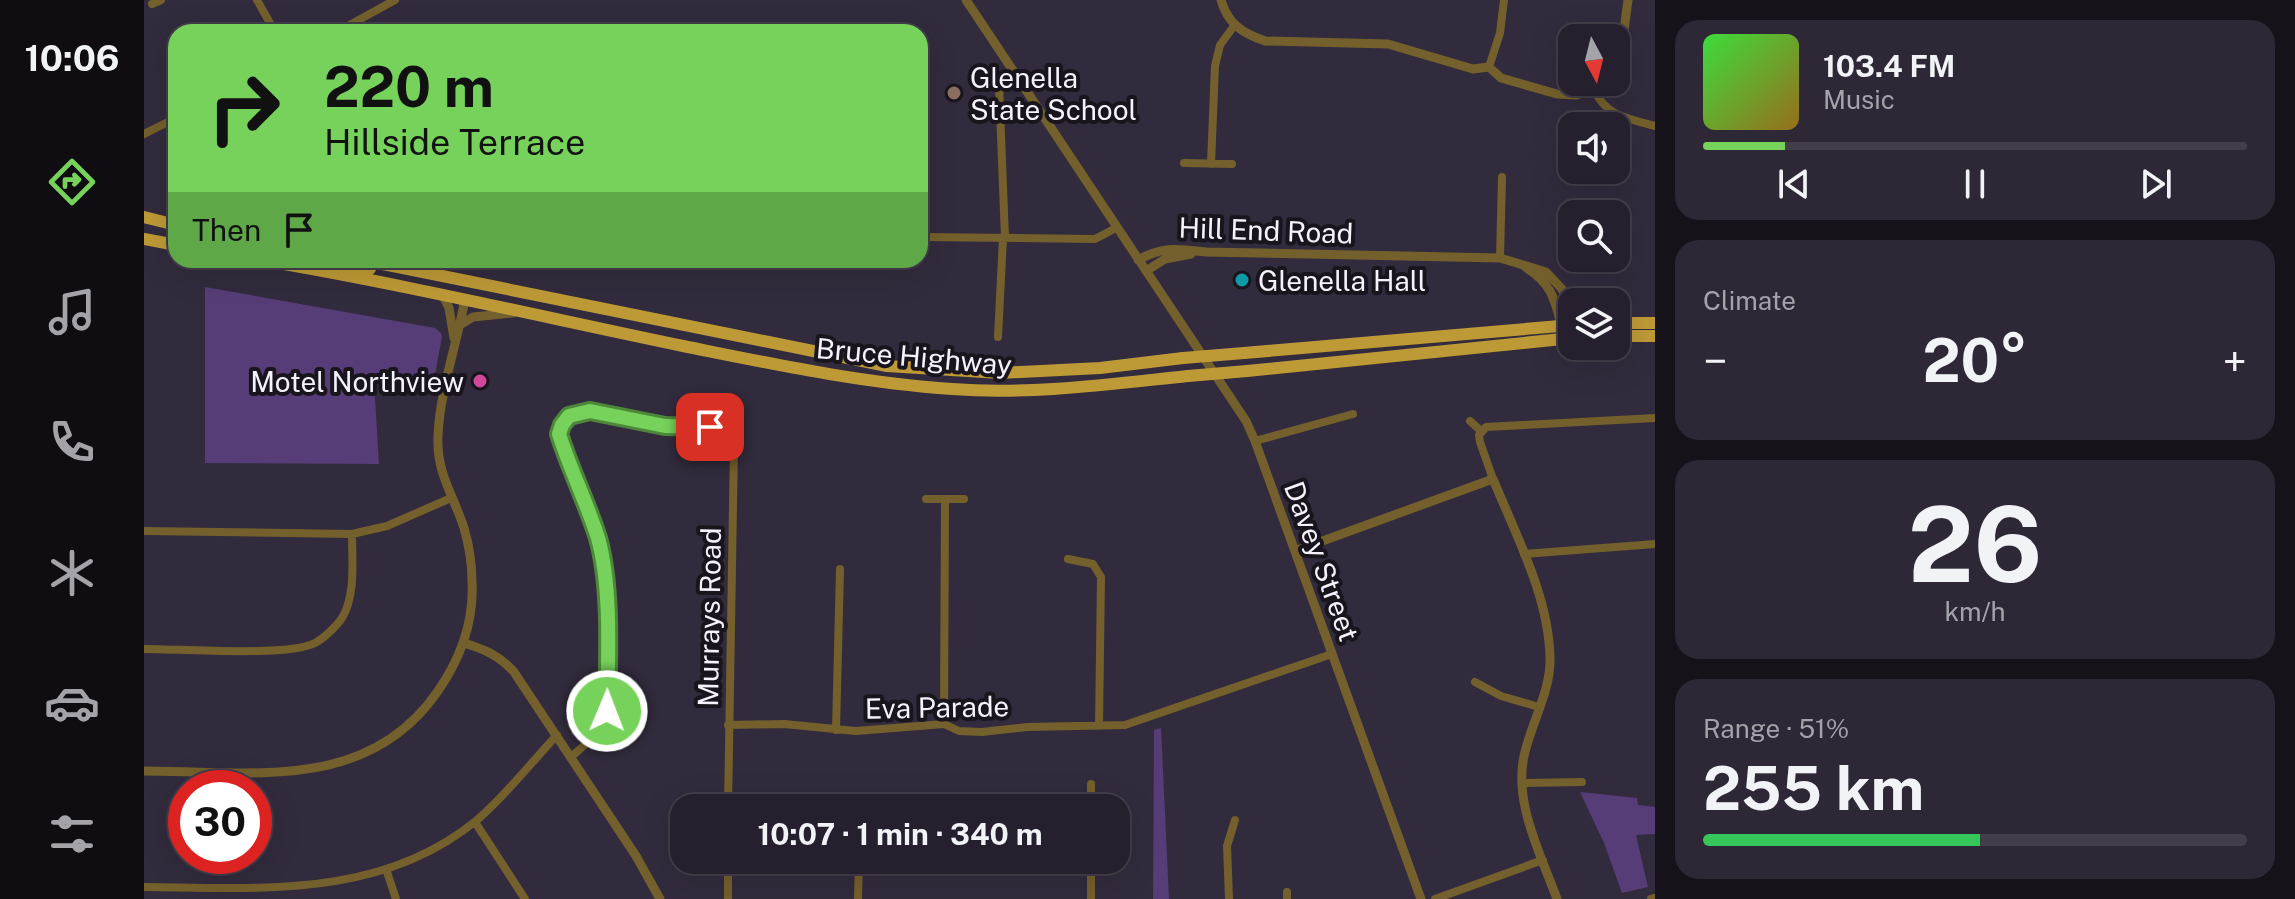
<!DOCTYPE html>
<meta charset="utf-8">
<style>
:root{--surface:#26202e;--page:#2e2836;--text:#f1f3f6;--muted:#a4a3aa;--line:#423e4a;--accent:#76d25a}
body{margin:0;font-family:"Public Sans",sans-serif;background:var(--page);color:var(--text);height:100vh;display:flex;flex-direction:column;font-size:30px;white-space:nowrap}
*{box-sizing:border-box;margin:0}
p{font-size:26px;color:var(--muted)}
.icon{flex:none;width:44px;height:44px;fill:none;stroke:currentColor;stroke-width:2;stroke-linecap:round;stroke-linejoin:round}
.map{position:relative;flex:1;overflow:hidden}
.sheet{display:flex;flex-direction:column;gap:20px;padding:20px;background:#151219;width:640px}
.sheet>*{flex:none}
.hud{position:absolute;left:24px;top:24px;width:760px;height:244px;border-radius:24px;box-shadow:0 8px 32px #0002,0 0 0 2px var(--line);background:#76d25a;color:#111;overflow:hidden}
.needle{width:52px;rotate:173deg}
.fabs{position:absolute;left:1414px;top:24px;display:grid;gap:16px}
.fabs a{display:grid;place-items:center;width:72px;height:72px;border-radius:16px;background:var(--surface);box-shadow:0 8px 32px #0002,0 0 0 2px var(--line);font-size:40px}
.speed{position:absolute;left:24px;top:770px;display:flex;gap:16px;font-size:40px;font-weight:700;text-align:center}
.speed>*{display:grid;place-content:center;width:104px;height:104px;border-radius:50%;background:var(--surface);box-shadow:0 8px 32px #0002,0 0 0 2px var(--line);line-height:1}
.speed .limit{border:12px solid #d22;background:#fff;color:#111}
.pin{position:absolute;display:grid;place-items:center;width:68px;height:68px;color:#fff;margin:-34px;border-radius:16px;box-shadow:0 4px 12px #0006}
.me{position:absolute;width:88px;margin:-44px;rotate:1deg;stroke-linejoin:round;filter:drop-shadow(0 0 6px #0008)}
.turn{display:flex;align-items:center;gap:28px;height:168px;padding:0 24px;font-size:36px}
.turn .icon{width:104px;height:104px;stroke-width:2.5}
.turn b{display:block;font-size:56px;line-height:68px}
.then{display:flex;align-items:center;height:76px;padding:0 24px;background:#0003;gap:16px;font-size:30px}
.big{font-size:60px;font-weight:700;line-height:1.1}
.sheet .card{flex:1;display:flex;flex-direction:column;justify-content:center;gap:12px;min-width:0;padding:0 28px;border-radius:24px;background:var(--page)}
.sheet .dial{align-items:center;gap:0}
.dial b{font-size:104px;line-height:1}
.song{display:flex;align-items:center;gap:24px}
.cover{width:96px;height:96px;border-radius:12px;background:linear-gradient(135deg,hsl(120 70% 55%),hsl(40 70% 35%))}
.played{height:8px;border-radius:4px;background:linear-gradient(90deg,var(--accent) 15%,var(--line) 15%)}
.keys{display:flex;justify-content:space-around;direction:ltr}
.heat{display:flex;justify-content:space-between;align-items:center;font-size:44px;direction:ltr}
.charge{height:12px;border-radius:6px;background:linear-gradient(90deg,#34c759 51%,var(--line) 0)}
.trip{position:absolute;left:526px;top:794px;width:460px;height:80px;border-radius:24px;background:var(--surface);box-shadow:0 8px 32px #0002,0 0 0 2px var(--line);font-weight:700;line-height:80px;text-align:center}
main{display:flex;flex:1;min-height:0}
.menu{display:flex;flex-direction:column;width:144px;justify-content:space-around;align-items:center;background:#0f0d12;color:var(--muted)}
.menu .icon{width:56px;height:56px}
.menu .current{color:var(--accent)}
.menu b{font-size:36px;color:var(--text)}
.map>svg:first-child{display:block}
.green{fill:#563d77}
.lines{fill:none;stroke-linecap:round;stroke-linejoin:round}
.minor{stroke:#74602c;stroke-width:8}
.tertiary{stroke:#74602c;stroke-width:9}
.trunk{stroke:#be9a36;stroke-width:12}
.trunk-bridge{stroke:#be9a36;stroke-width:12}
.route-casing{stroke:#4d883a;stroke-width:20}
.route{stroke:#76d25a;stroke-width:14}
.education-dot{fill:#8d6e63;stroke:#18151d;stroke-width:3}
.culture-dot{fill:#0f9aa8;stroke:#18151d;stroke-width:3}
.hotel-dot{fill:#d1479c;stroke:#18151d;stroke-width:3}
.labels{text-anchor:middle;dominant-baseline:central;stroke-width:8;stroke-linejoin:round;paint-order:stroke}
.poi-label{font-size:28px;fill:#f5f1fd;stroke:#18151d;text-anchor:start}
.street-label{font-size:28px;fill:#f5f1fd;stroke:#18151d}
</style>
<main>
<nav class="menu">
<b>10:06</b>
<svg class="icon current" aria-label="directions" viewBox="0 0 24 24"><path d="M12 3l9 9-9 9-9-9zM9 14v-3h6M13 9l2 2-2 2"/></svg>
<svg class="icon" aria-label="music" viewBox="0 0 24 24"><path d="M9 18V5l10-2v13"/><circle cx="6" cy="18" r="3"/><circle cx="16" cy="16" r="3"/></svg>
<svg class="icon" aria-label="phone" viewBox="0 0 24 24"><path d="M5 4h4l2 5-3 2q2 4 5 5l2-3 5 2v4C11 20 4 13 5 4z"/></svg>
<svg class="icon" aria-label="climate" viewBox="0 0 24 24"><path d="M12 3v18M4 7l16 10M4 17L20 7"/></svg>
<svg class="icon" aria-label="car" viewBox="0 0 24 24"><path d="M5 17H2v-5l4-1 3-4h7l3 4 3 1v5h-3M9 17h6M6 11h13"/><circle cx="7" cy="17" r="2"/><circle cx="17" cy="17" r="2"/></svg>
<svg class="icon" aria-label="filters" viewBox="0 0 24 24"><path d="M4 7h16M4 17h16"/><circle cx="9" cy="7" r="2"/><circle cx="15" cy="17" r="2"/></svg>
</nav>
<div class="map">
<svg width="1511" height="899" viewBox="0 0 1511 899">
<rect width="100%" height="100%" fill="#322b3d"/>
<!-- green -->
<path class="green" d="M61,287l230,41 6,5 1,4 -10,53 -58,-9 5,83 -174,-1z
M1017,728l8,171h-16l1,-169z
M1436,792l57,6 1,7 17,2v27l-19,1 12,52 -26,6 -18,-50z"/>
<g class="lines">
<!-- minor -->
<path class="minor" d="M113,0l18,32
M8,4l9,-4
M193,32l58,-32
M1345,67l11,-34 4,-33
M1450,90c13,27 34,28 61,36
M0,134l32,-16
M1040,163l48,1
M1067,164l4,-98 5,-21 14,-19
M776,237l175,2 21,-11
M861,238l-6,-154 14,-14
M1356,258l2,-81
M854,337l5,-99
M1326,421l11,10
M1111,441l98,-27
M1349,479l-13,-37 -1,-7 7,-8 169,-9
M782,499h38
M0,531l208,3 35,-8 64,-28
M1380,554l131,-10
M924,559l25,5 8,13 -2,149
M0,649c36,0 144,8 171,-6 9,-5 21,-16 27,-25 14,-23 10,-59 10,-84
M1331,682l26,14 38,11
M800,724l1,-225
M584,725l56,-1 72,7 88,-7 15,7 23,1 45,-5 98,-2 207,-71
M692,730l4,-161
M427,757l25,-22 8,-10 3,-14 -2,-122 -7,-50 -39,-105 3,-9 7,-9 21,-5 75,15 61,3 6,6 2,10 -6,363
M1379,783l59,-1
M947,808v-24
M331,822l50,77
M947,860v39
M243,872l9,27
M0,887c117,1 237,12 333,-67 30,-26 53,-56 80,-85
M1143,892v7
M584,899v-39
M714,899l1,-39
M1085,899l-2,-53 8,-26
M1291,899l108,-39
M1507,899l4,-1"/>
<!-- tertiary -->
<path class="tertiary" d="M822,0l280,421 9,20 166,458
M1077,0c7,24 21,33 44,41l123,3 85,25 16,-2 12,11 56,16 19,1 18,-5 11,-8
M1472,69l5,-16 7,-53
M994,260c26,-14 39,-11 68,-8l294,6 46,14 16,17 10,24
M1381,267c25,15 30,31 36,58
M1002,271l19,-12 26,-5
M298,294l7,14 5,30
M316,325l13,-8 40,-4
M1151,551l198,-72c23,56 56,118 57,179 1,32 -18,64 -25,94 -13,48 16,103 32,147
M320,643c20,6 36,13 50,29l122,184 24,43
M0,771c108,0 224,22 294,-80 22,-32 36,-70 34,-109 0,-17 -3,-37 -8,-54 -10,-32 -28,-55 -26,-92 2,-46 19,-92 27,-137"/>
<!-- trunk -->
<path class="trunk" d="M0,217l32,8
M0,239l32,6
M117,260c142,24 282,57 422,86 90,18 178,37 269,43 79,6 158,-5 236,-13
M186,260l40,9
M219,260l524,106 113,7 100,-5 83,-10
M1472,323h39
M1472,336h39
M1100,353l328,-28
M1103,371l325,-33"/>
<!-- trunk-bridge -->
<path class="trunk-bridge" d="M1039,358l61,-5
M1044,376l59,-5"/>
</g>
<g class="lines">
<!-- route casing -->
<g class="route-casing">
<path id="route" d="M463,711c1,-52 5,-123 -9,-173 -11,-35 -28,-69 -39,-104l3,-9 7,-9 21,-5 75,15 45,1"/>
</g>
<!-- route -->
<use href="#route" class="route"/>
</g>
<!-- markers -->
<circle class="education-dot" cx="810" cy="93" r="8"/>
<circle class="culture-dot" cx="1098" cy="280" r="8"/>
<circle class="hotel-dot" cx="336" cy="381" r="8"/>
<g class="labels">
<!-- poi labels -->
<g class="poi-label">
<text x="826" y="77">Glenella<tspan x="826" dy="32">State School</tspan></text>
<text x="1114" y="280">Glenella Hall</text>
<text x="320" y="381" text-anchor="end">Motel Northview</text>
</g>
<!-- street labels -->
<g class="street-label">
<text transform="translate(1122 230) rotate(2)">Hill End Road</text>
<text transform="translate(770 356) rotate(5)">Bruce Highway</text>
<text transform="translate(1178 561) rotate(70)">Davey Street</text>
<text transform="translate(565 617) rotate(-89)">Murrays Road</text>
<text transform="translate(793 707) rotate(-1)">Eva Parade</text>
</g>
</g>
</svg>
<div class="fabs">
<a><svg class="needle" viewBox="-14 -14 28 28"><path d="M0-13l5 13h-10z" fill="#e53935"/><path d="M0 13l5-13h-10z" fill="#a4a3aa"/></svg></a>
<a><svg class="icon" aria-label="sound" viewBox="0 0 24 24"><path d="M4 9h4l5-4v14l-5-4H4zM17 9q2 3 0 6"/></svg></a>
<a><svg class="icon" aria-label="search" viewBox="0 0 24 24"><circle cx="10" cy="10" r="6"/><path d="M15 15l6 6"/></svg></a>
<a><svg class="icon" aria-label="layers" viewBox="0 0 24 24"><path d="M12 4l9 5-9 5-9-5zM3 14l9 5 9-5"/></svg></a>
</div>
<div class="speed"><div class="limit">30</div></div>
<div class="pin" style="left:566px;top:427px;background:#d93025"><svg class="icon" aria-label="arrive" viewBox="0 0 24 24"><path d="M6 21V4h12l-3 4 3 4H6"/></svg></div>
<svg class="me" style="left:463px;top:711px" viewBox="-20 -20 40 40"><circle r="17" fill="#76d25a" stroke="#fff" stroke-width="3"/><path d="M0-11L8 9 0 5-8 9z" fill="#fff"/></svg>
<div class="trip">10:07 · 1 min · 340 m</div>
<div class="hud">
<div class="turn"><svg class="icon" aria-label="right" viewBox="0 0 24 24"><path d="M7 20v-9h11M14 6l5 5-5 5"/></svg><div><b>220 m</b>Hillside Terrace</div></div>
<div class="then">Then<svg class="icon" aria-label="arrive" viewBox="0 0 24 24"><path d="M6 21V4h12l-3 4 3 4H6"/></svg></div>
</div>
</div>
<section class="sheet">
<div class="card">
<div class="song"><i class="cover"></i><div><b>103.4 FM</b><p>Music</p></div></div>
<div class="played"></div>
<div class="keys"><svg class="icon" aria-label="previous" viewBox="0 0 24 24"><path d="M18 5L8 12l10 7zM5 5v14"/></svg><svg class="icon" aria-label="pause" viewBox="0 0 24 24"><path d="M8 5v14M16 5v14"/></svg><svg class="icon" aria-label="next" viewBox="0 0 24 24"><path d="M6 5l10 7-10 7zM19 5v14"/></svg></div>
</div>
<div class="card"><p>Climate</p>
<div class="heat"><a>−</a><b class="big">20°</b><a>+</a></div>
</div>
<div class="card dial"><b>26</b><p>km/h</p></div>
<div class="card"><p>Range · 51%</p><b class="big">255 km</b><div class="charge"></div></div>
</section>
</main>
